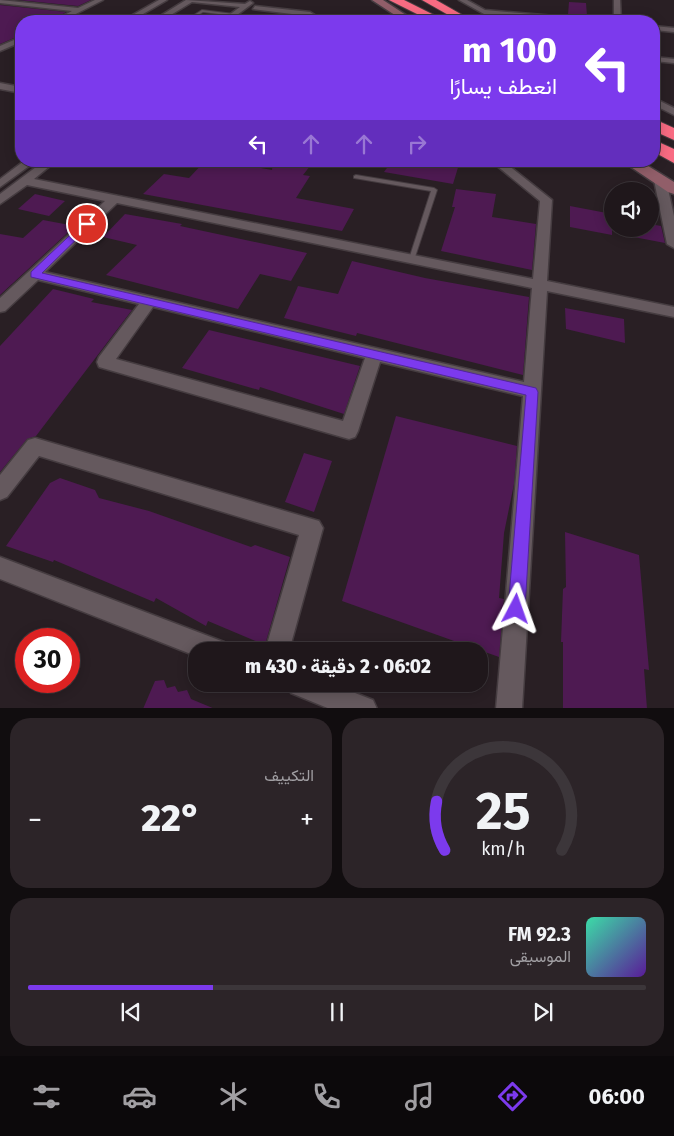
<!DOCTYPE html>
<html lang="ar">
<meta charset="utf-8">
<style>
:root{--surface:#1f171b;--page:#2c2428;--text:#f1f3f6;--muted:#a19fa3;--line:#3c363a;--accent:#7c3aed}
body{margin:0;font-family:"Fira Sans",Vazirmatn,sans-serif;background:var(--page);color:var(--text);direction:rtl;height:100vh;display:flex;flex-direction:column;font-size:19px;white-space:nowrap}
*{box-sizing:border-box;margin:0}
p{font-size:16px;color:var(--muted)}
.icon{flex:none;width:28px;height:28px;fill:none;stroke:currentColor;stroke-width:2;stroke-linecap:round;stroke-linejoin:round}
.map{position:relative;height:708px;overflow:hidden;direction:ltr}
.side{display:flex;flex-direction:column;gap:10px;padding:10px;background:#110d0f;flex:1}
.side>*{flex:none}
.banner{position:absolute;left:15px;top:15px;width:645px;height:152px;border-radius:20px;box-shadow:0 2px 12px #0003,0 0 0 1px var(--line);direction:rtl;background:#7c3aed;color:#fff;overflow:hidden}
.tools{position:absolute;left:604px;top:182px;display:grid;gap:10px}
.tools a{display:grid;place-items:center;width:55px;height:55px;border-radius:50%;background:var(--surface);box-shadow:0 2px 12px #0003,0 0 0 1px var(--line);font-size:25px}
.speed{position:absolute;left:15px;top:628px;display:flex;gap:10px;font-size:25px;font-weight:700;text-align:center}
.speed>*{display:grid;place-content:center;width:65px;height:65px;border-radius:50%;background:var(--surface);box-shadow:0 2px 12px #0003,0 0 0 1px var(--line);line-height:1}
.speed .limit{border:8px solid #d22;background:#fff;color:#111}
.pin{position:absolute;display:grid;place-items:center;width:42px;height:42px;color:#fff;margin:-21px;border:2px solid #fff;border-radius:50%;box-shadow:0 1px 5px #0007}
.me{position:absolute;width:55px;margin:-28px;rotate:4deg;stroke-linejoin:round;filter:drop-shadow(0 0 4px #0008)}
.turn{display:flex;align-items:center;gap:18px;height:105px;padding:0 20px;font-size:22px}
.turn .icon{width:65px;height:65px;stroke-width:2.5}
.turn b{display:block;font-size:35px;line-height:42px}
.lanes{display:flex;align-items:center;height:48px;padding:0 20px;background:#0003;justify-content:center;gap:25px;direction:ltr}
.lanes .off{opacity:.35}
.big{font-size:38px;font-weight:800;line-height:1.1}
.side .card{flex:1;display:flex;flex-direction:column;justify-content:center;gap:8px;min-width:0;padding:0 18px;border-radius:20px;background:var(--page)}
.side .dial{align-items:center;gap:0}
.dial svg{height:130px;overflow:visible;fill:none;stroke:var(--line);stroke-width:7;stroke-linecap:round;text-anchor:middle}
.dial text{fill:var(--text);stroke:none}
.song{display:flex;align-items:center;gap:15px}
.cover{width:60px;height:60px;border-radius:8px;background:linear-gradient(135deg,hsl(160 70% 55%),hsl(270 70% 35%))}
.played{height:5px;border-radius:2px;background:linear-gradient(90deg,var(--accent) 30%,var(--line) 30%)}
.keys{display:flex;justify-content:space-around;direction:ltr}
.heat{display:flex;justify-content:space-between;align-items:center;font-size:28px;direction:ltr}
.side .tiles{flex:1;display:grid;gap:10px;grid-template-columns:1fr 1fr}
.card:last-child{grid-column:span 2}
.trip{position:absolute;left:188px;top:642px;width:300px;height:50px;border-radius:20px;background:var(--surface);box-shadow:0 2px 12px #0003,0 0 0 1px var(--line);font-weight:800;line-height:50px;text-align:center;direction:rtl}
.tabs{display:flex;height:80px;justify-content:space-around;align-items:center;background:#0c090b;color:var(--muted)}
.tabs .icon{width:35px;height:35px}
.tabs .active{color:var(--accent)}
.tabs b{font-size:22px;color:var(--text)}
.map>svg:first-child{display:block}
.building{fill:#4e1a52}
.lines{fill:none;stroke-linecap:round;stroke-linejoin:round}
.lane-casing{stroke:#453c40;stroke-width:2}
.street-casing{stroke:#453c40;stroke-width:3}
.secondary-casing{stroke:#453c40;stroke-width:3}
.highway-casing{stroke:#453c40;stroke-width:2}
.lane{fill:#65595e;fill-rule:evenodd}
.street{fill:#65595e;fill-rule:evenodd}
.secondary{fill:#915e69;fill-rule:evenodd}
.highway{fill:#f86b82;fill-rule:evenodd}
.route{fill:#7c3aed;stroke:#51269a}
</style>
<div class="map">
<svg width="674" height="709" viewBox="0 0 674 709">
<rect width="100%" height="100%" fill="#291f24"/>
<!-- building -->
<path class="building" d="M18,0h73l-13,6z
M569,2l17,1 1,13 -19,-1z
M0,5l66,7 -15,9h-30v14l-21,9z
M205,161h19l48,9 1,-9h41l-11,14 7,1 -14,22 58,11 -12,22 -199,-37 21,-20 25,4z
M392,161h68l-7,23 -69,-12z
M456,189l40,5 -4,23 44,7 -4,46 -91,-19 14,-44h-3z
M35,194l30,7 -16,15 -31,-7z
M570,206l42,8v21l-42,-8z
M125,214l57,10 -2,2 127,27 -16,28 -31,-7 -22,35 -132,-34 31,-30 -34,-8z
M43,220l32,6 -75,69v-61l23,4z
M650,224l11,2 4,17 -47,-9 1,-5h31z
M352,261l73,17 104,19 -6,78 -166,-42 -1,3 -72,-18 14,-32 40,8z
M53,289l41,10 -3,3 41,8 -96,126 -9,3 -27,33v-126z
M565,308l59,11 1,24 -59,-14z
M209,330l151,36 -16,48 -84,-27 -1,3 -77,-22z
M396,416l121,30 -3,38 -10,49 -5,65 5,1 -5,58 -157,-56z
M304,453l28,8 -18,51 -29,-10z
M60,478l35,12 4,8 50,13 102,36 4,-2 35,12 -25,88 -57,-24 -2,5 -50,-28 -2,4 -100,-42 -1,2 -47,-16 44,-63z
M565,532l74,23 10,115 -5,-1 3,40h-84v-67h-2l2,-53 3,-2z
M164,680l3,8 8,-2 3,6 9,-2 4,9 24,10h-72l12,-28z"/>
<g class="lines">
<!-- lane casing -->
<g class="lane-casing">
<path id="lane" d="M202,10l32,4 2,1 -2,1 -31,-4 -8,5 18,4 -22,-2v-2z
M356,175l78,13 3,2 -23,70h-4l-1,-1 22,-68 -77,-13v-2z"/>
</g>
<!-- street casing -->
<g class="street-casing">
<path id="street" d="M0,0l78,8 17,-8h8l-41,21h-9l19,-10 -72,-8z
M159,0h8l-36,21h-9z
M186,0l59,4 5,-3 3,2 -24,18h-8l19,-14 -48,-5 -31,19h-9z
M459,0h8l18,10 105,9 4,2h-26l-74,-6 2,2 -3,2z
M614,0h6l1,21h-7z
M255,6l55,6 14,9h-8l-8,-5 -55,-7z
M654,26l20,2v4l-20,-2z
M21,37v5l-21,9v-5z
M654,57l20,2v4l-20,-2z
M0,83l21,4v6l-21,-4z
M654,98l20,10v7l-20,-10z
M24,161h12l-36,26v-8z
M44,161h12l-22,18 499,100 7,-78 -49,-40h12l49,39 -5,81 127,26v10l-127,-26 -25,418h-26l27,-313 -143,-34 -22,69 -3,6 -6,2 -250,-72 -2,-5 2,-5 40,-53 -101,-24 -33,31 -5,1v-14l105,-97 -78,-16 -27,19v-10zM117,203l415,85 -8,94 -479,-110zM153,307l212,51 -22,63 -227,-62z
M660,177l6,3 8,36v32l-7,-4 -13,-64z
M35,438l284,83 4,7 -34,123h-24l34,-116 -260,-79 -32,41 -7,3v-25l28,-35z
M0,557l224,85 3,9h-31v5l-196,-77z
M287,684h45l41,16 4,9h-47l-39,-16z"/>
</g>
<!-- secondary casing -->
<g class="secondary-casing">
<path id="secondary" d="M372,0h11l32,21h-11z
M622,161h18l34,21v12l-6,-2z"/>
</g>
<!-- highway casing -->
<g class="highway-casing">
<path id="highway" d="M389,0h15l42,21h-15z
M422,0h14l37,21h-14z
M654,119l20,9v12l-20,-9z
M654,140l20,9v14l-20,-11z"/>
</g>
<!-- lane -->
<use href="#lane" class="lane"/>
<!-- street -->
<use href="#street" class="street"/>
<!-- secondary -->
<use href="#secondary" class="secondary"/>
<!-- highway -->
<use href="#highway" class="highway"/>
</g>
<!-- route -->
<path class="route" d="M84,222l8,2 -50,49 494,115 2,4 -13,217 -3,6 -6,3 -5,-3 -3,-6 18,-214 -495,-118v-5z"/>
</svg>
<div class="tools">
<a><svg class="icon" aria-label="sound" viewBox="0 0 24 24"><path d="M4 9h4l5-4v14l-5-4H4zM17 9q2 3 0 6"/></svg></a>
</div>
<div class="speed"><div class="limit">30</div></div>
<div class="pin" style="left:87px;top:224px;background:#d93025"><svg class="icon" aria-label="arrive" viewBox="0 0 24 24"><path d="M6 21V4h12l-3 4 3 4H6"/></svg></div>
<svg class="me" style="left:516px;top:609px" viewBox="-20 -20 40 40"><path d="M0-17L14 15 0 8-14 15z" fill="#7c3aed" stroke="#fff" stroke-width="4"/></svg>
<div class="trip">06:02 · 2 دقيقة · 430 m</div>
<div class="banner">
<div class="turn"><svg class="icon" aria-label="left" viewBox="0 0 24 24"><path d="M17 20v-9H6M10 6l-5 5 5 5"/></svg><div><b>100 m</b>انعطف يسارًا</div></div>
<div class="lanes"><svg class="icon" aria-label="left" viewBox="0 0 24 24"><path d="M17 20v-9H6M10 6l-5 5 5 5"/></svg><svg class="icon off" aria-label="ahead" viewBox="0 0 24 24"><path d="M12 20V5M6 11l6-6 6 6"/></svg><svg class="icon off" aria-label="ahead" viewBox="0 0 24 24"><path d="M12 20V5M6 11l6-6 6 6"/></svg><svg class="icon off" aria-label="right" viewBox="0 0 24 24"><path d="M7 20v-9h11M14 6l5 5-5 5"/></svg></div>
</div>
</div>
<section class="side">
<div class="tiles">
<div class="card dial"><svg viewBox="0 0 100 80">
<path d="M14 69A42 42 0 1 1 86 69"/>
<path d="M14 69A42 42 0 0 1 9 39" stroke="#7c3aed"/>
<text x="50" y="56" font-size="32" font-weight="700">25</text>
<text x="50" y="72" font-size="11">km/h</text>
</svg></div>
<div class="card"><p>التكييف</p>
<div class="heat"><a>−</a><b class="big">22°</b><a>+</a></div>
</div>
<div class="card">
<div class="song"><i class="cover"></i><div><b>92.3 FM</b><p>الموسيقى</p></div></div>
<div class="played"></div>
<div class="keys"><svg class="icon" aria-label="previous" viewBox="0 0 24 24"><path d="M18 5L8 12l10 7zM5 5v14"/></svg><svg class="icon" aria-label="pause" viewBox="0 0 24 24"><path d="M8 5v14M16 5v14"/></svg><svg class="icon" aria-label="next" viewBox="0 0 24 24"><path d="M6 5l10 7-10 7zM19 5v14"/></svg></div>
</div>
</div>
</section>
<nav class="tabs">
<b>06:00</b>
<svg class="icon active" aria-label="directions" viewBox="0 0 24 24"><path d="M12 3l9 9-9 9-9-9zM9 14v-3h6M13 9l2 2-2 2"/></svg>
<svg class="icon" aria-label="music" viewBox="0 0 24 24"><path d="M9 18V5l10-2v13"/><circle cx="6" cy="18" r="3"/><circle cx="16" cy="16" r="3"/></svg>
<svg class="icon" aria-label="phone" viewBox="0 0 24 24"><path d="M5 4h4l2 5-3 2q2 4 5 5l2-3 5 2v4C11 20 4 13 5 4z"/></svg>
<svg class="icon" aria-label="climate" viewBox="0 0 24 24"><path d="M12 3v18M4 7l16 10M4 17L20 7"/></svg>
<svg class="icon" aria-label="car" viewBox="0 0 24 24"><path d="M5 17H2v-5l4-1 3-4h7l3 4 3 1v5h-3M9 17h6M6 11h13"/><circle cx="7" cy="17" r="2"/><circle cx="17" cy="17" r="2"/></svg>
<svg class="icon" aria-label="filters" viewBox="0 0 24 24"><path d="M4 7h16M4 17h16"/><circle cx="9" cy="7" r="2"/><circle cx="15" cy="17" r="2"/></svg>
</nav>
